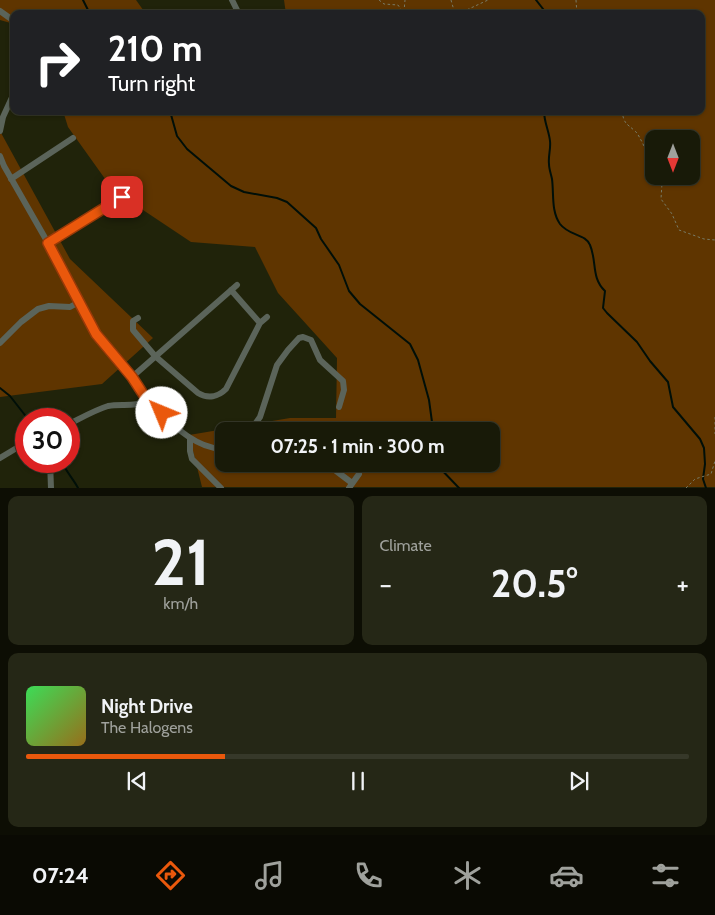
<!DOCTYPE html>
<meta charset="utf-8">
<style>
:root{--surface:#181a08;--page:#252716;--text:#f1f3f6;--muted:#9fa19c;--line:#363829;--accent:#ea580c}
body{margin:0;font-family:Cabin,sans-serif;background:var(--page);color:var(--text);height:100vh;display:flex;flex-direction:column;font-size:19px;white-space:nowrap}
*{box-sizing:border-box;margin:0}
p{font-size:16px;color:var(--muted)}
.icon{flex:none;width:28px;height:28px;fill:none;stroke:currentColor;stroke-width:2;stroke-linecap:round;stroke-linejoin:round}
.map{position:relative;height:488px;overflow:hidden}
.details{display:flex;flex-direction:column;gap:8px;padding:8px;background:#0d0e04;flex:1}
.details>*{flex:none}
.top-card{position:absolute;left:10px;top:10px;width:695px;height:105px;border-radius:10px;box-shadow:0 1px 4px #0004,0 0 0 1px var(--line);background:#202124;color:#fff;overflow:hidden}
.needle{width:32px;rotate:180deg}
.controls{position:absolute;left:645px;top:130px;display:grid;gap:10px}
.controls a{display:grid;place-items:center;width:55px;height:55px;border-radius:10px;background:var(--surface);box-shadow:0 1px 4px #0004,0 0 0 1px var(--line);font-size:25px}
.speed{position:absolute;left:15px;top:408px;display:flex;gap:10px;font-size:25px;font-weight:700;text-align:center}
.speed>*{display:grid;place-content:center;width:65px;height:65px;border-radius:50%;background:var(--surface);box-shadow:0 1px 4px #0004,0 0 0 1px var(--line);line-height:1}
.speed .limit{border:8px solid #d22;background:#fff;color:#111}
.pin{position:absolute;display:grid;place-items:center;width:42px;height:42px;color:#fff;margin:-21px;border-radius:10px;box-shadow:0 2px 8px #0006}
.me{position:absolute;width:55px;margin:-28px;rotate:315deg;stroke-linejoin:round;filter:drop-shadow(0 0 4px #0008)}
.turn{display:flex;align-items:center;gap:18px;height:105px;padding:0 15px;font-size:22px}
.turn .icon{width:65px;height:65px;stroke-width:2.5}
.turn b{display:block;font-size:35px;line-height:42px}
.big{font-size:38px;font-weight:700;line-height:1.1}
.details .card{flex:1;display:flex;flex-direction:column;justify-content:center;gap:8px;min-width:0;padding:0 18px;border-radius:10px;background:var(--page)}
.details .dial{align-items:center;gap:0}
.dial b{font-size:65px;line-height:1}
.song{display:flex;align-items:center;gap:15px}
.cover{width:60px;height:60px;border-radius:8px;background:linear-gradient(135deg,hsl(130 70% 55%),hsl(40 70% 35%))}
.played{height:5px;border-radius:2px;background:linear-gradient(90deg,var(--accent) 30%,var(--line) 30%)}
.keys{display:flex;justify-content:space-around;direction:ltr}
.heat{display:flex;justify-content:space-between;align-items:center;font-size:28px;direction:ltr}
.details .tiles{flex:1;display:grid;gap:8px;grid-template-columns:1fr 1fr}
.card:last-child{grid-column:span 2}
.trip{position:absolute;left:215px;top:422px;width:285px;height:50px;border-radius:10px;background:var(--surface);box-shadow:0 1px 4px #0004,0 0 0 1px var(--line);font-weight:700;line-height:50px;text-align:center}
.tab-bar{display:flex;height:80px;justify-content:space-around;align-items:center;background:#0a0a03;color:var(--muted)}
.tab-bar .icon{width:35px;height:35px}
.tab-bar .on{color:var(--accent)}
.tab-bar b{font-size:22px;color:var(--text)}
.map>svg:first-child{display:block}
.green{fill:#5f3500;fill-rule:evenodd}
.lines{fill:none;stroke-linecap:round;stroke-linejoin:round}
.stream{stroke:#000f08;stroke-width:2}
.path{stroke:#787b66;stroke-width:1;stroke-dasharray:2.5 2.5;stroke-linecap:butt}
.street{stroke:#5b645a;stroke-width:6}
.route-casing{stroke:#983908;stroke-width:12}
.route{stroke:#ea580c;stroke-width:9}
</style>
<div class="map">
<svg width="715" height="488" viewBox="0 0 715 488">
<rect width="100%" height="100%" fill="#20230a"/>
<!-- green -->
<path class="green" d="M0,0h136l10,14h-132v10l-14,-4z
M284,0h431v487h-513l-13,-52 101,-17h46l1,-60 -59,-65 -23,-46 -64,-5 -78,-52 -45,-63 -5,-16h638v-97h-415zM654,139h37v37h-37zM224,431h267v33h-267z
M0,131l70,128 83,79 -51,46 -102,13z"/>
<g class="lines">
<!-- stream -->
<path class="stream" d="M83,0l7,14
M536,0l11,14
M170,111l7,25 10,13 44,37 13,6 33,6 10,4 29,26 5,11 18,26 10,26 11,13 50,40 8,16 11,40 3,22 -1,9
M544,111c0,11 5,20 6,30 1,8 -2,15 -1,23 0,5 2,10 3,15 2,15 -1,32 8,45 9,12 26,10 30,21 7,16 1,33 15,46l-2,17 4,5 30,29 13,19 18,21 5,25 27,32 4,9 1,16 -2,15 3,9
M0,388l10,8 18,23
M62,461c3,10 11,17 16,27
M436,464l23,24"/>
<!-- path -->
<path class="path" d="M379,0l5,4 14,1 6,9
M451,0l4,14
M576,0l1,14
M404,12l1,-12
M458,14l30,-14
M622,111c2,13 4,12 13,20 5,4 15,29 19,36
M658,176l4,7 -1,16 11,15 7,16 25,9 11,1
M715,417v17
M686,488l9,-9 16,-5 4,-13"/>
<!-- street -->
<path class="street" d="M232,0l7,14
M0,11l14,10
M0,131l3,-14 11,-24
M0,156l4,10 44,77 48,91c11,15 23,27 35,41 6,8 10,18 17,26 16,17 50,51 76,47
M11,179l62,-41
M48,243l73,-46
M231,290l29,33
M138,318l-5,3v9l22,26 43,37c10,6 20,4 28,-4l34,-66 7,-6
M0,343l21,-21 17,-13 11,-3 21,1 9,-5
M132,377l105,-92
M69,424c12,-6 26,-14 39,-18 13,-3 28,2 39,-6
M250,431l10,-14 17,-52 11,-15 11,-12 4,-1 8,3 9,20 23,21 1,9 -5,17
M190,438v13l2,8 29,29
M0,458l15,-9 11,-3
M50,461l1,27
M327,464l25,19
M349,488l10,-14"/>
</g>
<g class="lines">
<!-- route casing -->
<g class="route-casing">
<path id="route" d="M122,197l-74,46 48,91 36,43 15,23 15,13"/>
</g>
<!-- route -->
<use href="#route" class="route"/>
</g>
</svg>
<div class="controls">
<a><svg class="needle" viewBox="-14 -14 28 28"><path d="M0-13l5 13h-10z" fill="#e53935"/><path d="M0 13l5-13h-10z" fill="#9fa19c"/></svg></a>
</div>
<div class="speed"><div class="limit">30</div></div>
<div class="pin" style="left:122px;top:197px;background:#d93025"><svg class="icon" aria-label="arrive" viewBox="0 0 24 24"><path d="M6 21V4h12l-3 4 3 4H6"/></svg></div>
<svg class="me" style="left:162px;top:413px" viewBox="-20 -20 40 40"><circle r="19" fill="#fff"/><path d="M0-13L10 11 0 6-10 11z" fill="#ea580c"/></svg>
<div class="trip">07:25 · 1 min · 300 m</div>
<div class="top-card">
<div class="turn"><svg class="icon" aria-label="right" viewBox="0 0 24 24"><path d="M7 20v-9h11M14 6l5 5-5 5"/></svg><div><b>210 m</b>Turn right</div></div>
</div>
</div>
<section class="details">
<div class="tiles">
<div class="card dial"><b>21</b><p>km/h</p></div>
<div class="card"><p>Climate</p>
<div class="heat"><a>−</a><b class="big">20.5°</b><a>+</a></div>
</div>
<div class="card">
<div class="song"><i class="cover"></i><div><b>Night Drive</b><p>The Halogens</p></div></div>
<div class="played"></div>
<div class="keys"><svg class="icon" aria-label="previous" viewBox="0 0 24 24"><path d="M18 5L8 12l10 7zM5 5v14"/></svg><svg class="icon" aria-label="pause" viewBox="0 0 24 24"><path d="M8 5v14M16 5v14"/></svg><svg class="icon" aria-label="next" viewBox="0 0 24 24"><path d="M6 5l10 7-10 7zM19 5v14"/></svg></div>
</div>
</div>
</section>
<nav class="tab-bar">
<b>07:24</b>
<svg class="icon on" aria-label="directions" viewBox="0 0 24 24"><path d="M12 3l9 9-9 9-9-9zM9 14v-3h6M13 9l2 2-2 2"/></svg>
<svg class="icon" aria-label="music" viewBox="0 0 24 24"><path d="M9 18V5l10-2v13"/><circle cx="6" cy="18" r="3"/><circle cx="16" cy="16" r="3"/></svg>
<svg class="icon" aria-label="phone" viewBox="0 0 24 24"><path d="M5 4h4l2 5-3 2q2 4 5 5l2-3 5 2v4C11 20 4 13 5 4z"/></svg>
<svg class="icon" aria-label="climate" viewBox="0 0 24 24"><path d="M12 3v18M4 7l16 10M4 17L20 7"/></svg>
<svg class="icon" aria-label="car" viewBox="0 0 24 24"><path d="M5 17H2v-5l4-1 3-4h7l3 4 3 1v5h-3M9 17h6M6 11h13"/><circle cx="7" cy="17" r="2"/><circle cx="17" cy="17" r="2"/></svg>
<svg class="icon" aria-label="filters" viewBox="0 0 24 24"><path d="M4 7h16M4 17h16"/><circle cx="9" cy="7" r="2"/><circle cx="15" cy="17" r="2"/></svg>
</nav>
